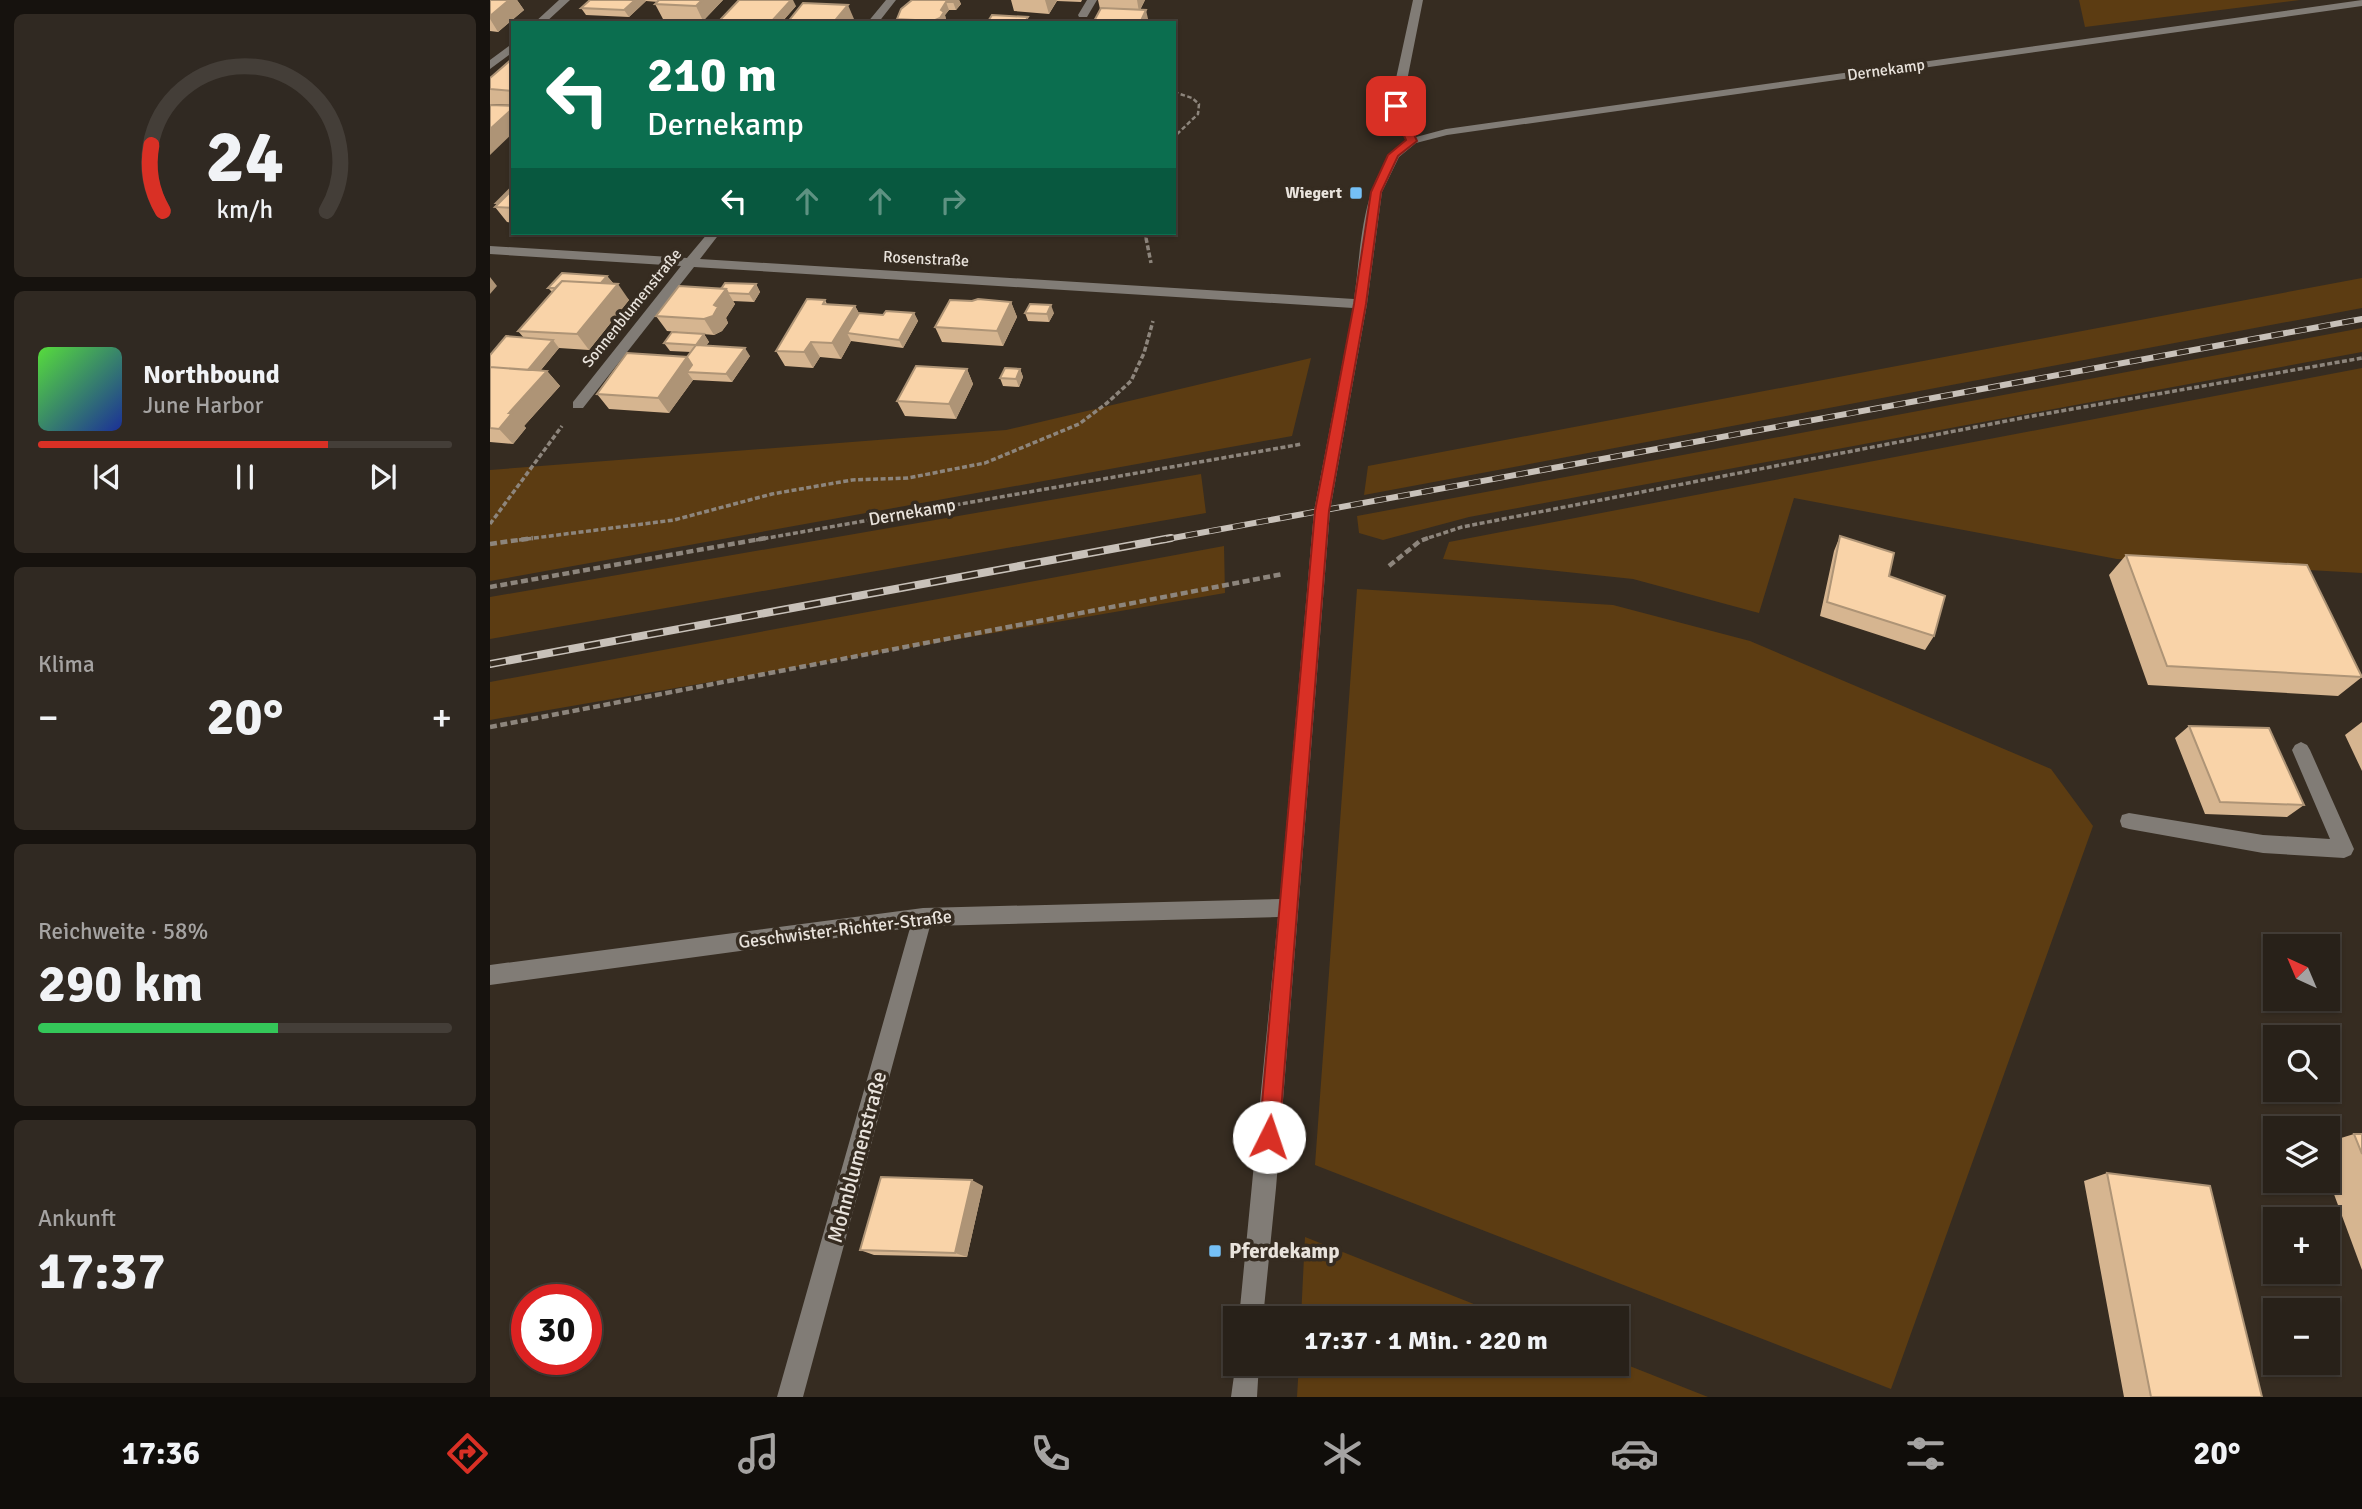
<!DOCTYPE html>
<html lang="de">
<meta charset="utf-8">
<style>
:root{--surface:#282119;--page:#302922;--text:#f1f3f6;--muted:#a5a3a2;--line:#443e38;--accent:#d93025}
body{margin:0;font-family:Signika,sans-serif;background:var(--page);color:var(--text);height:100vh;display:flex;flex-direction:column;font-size:26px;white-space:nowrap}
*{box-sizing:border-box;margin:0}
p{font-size:23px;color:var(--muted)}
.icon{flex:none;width:38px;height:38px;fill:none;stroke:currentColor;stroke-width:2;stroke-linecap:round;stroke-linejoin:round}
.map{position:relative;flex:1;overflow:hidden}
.side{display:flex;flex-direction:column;gap:14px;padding:14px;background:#16120e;width:490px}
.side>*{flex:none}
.guide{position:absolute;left:21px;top:21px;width:665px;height:214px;border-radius:0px;box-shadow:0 2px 5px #0004,0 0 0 2px var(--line);background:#0b6e4f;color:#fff;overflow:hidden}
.needle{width:46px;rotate:316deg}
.controls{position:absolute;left:1773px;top:934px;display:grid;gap:14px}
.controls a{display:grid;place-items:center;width:77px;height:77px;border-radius:0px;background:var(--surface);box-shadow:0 2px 5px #0004,0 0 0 2px var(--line);font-size:35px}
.speed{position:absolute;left:21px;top:1284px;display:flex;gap:14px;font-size:35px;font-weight:700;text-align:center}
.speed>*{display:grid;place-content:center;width:91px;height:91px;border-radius:50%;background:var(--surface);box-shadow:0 2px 5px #0004,0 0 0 2px var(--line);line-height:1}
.speed .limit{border:10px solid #d22;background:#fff;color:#111}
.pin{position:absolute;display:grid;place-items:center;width:60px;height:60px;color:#fff;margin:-30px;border-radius:14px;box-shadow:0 4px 10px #0006}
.me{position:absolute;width:77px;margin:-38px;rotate:4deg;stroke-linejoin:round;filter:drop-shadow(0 0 5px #0008)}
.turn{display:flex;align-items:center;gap:24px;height:147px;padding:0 21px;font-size:32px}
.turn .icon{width:91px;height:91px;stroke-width:2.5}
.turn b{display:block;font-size:49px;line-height:60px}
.lanes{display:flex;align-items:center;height:66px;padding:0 21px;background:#0003;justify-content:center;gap:35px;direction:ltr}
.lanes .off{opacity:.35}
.big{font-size:52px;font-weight:700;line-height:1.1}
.side .tile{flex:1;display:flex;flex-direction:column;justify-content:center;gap:10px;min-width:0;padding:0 24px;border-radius:10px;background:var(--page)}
.side .dial{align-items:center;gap:0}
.dial svg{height:182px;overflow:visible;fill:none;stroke:var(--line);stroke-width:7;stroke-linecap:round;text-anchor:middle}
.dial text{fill:var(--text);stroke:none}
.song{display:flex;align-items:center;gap:21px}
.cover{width:84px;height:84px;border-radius:10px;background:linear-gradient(135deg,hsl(110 70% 55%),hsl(230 70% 35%))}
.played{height:7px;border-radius:4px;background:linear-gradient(90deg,var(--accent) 70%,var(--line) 70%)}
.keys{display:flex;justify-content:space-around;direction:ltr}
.heat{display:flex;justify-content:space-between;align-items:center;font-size:38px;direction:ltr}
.charge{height:10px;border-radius:5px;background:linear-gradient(90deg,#34c759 58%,var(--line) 0)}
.trip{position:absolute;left:733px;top:1306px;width:406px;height:70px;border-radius:0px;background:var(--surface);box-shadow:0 2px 5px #0004,0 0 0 2px var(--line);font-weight:700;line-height:70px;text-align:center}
.menu{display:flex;height:112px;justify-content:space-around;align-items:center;background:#100d0a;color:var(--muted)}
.menu .icon{width:49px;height:49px}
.menu .active{color:var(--accent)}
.menu b{font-size:32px;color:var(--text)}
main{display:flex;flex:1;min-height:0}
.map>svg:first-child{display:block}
.green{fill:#5c3c12}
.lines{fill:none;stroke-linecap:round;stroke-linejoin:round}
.path-far2{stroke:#8d857c;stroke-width:2.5;stroke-dasharray:4.5 2.5;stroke-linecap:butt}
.path-far1{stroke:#8d857c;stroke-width:3.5;stroke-dasharray:5 2.5;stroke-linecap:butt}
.path{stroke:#8d857c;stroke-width:4.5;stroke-dasharray:7 3.5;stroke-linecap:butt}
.minor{fill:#817c76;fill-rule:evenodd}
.rail-far1-casing{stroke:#c8c1b9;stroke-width:6}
.rail-casing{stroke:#c8c1b9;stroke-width:8}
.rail-far1{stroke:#362c21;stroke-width:4.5;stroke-dasharray:12;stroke-linecap:butt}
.rail{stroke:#362c21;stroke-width:5;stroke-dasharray:16;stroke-linecap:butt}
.wall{fill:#d6b590}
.shaded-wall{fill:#ae9476}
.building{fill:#f9d3a8;stroke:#ae9476;stroke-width:2}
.route{fill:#d93025;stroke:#8d1f18;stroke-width:2}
.poi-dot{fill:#75c0f6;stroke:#362c21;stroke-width:2.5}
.labels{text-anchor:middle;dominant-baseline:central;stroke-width:7;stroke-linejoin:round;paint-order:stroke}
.far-street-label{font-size:16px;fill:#e9e3dc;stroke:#362c21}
.far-poi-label{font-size:16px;font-weight:bold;fill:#e9e3dc;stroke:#362c21;text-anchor:end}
.street-label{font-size:18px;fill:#e9e3dc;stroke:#362c21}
.near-street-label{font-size:21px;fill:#e9e3dc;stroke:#362c21}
.near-poi-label{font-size:21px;font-weight:bold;fill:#e9e3dc;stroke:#362c21;text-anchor:start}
</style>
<main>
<section class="side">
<div class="tile dial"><svg viewBox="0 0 100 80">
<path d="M14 69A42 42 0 1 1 86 69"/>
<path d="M14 69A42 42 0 0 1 9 40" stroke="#d93025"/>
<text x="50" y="56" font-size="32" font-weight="700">24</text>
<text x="50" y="72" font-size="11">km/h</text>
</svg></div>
<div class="tile">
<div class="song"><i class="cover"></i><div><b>Northbound</b><p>June Harbor</p></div></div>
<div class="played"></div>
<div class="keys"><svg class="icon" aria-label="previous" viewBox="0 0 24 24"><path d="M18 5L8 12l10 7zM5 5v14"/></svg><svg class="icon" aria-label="pause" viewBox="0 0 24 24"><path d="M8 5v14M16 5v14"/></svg><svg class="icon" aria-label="next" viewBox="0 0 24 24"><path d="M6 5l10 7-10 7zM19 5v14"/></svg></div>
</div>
<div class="tile"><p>Klima</p>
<div class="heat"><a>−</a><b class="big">20°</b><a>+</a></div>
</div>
<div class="tile"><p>Reichweite · 58%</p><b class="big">290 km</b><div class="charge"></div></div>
<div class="tile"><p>Ankunft</p><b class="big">17:37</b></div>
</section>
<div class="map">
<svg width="1872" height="1397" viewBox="0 0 1872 1397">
<rect width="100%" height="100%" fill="#362c21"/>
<!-- green -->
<path class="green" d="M1589,0h221l-215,27z
M1872,278v30l-998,187 4,-29z
M1872,328v24l-893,165 -86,23 -24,-7 -2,-17z
M821,358l-19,78 -802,145v-111l516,-40z
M1872,368v205l-245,-14 -323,-61 -35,115 -126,-34 -190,-20 6,-17z
M711,474l5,39 -716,126v-42z
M734,546l1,47 -735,127v-38z
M867,589l256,16 137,36 301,128 42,57 -202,563 -576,-224z
M815,1237l204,81h-208z
M1127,1361l91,36h-411l2,-34h318z"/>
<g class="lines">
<!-- path-far2 -->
<path class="path-far2" d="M684,92l18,6 7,6 -1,10 -24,23
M655,233l1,6"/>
<!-- path-far1 -->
<path class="path-far1" d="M656,238l5,25
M0,524l72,-98
M29,540l155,-20 98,-26 80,-14 56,-2 77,-15 94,-39 28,-21 24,-22 13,-28 9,-32
M266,540l546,-96
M932,540l40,-13 565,-110 335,-59"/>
<!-- path -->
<path class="path" d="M0,544l43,-6
M899,566l31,-25 8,-3
M0,587l276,-49
M0,727l793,-153"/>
<!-- minor -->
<path class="minor" d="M69,0h11l-25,23h-11z
M396,0h10l-18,23h-11z
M597,0h10l-10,17h-8l-1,-2z
M923,0h10l-21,106 14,31 30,-8 916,-129v6l-915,129 -31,8 -17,14 -17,35 -15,112 -37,207 -54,677 -13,130h-24l39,-401 -348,9 -127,471h-26l133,-469 -420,57v-20l433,-57 357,-9 34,-388 39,-203 -659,-41 -111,141h-10v-6l108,-136 -191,-12v-8l197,12 21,-25h12l-20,26 654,40c8,-53 6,-123 52,-159l-16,-34z
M23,43v9l-23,17v-9z
M1811,742l6,3 3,5 44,99 -3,6 -7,3 -81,-5 -134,-24 -7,-2 -2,-6 2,-6 7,-2 134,22 67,4 -38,-89 3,-5z
M746,1361v2h23l-2,34h-26z"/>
<!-- rail-far1 casing -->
<g class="rail-far1-casing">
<path id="rail-far1" d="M672,540l1200,-221"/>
</g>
<!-- rail casing -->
<g class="rail-casing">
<path id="rail" d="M0,664l681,-126"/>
</g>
<!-- rail-far1 -->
<use href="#rail-far1" class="rail-far1"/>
<!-- rail -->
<use href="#rail" class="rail"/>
</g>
<!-- wall -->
<path class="wall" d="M0,0h27l7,10 -26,22 -8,-1z
M100,0h133l-20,21 -40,-2 -8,-15 3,-2 -12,-1 -17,16 -43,-2 -5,-7z
M469,0l2,4 -5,6h-7l-4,5 1,5 -2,3h-46l-1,-4 4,-10z
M521,0h71l-1,2 -24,-1 -8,13 -35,-3z
M608,0h47l-5,10 -40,-1z
M306,6l-15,17h-60l-1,-3z
M23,58v47l-23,-1v-26z
M23,186v37l-6,-1 -12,-15 2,-2 -1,-2z
M117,276l6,7 16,17 -40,50 -30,-2 -18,22 6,1 13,15 -36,40 2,2 -13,16 -23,-2v-87l34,-17 -6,-7 34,-39 -4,-4z
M266,284l4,8 -6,10 -21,-1 2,3 -9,14 2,5 -6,8 -8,4 -47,-4 -11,-15 65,-27z
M335,300l2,4 28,2 4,7 24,2 31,-2 4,8 -15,27 -52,-7 -10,18 -21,-2 -7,11 -28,-2 -9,-15z
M521,302l6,15 -14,29 -61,-4 -7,-15z
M535,313h29l-5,9 -21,-1z
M214,334l5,8 -3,3 44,11 -18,26 -39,-2 -24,33 -60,-4 -12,-15 90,-37 4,-5 -21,-1 -6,-8z
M477,369l6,15 -17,35 -51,-3 -8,-15z
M530,369l3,8 -4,10 -16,-1 -3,-8z
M1350,536l49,40 45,60 -9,14 -105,-34 14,-65z
M1636,555l236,122 -24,19 -190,-11 -39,-110z
M1872,722v49l-17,-36z
M1699,726l115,79 -17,12 -82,-3 -30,-76z
M1864,1134h8v136l-34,-92v-36z
M1617,1173l155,224h-138l-40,-216z
M493,1186l-16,71 -93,-2 -14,-5z"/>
<!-- shaded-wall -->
<path class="shaded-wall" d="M17,0h10l7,10 -26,22 -8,-13v-3z
M145,0h10l1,1 -17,16 -5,-7z
M212,0h21l-20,21 -7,-15z
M301,0h2l3,6 -15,17h-10z
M465,0h4l2,4 -5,6 -3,-8z
M555,0h12l-8,14z
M647,0h8l-6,12z
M456,2l3,8 -4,5 1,5 -2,3h-11v-2z
M358,5l6,14 -3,4h-18z
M656,10l3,13h-9z
M23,108v25l-23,22v-26z
M117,276l6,7 -18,7z
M0,277l7,9 -7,8z
M128,284l11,16 -40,50 -12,-16z
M266,284l4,8 -6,10 -5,-8z
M236,289l9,15 -9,14 2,5 -6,8 -8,4 -10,-16z
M521,302l6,15 -14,29 -6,-15z
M561,305l3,8 -5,9 -2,-8z
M365,306l8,15 -16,12 4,8 -10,18 -9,-16z
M424,313l4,8 -15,27 -4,-8z
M214,334l5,8 -8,11 -5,-8z
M63,340l6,8 -25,30 -6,-7z
M321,342l9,15 -7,11 -9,-16z
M255,348l5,8 -18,26 -6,-8z
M197,357l11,15h-11l6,8 -24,33 -11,-15z
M477,369l6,15 -17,35 -7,-15z
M530,369l3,8 -4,10 -3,-8z
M57,371l13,15 -36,40 2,2 -13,16 -14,-15 10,-16z
M482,1180l11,6 -16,71 -12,-4z"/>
<!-- building -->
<path class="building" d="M0,0h19l-19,16z
M100,0h45l-11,10 -43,-2z
M169,0h43l-6,6 -41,-2z
M249,0h52l-20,22 -51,-2z
M422,0h43l-2,2h-7l-5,8 3,2 -4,6 -7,3 -36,-2 4,-10z
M313,3l45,2 -15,18h-46z
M611,8l45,2 -6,13h-47z
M502,15l36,2 -4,6h-37z
M23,58v33l-23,-2v-11z
M0,105l23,1v2l-23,21z
M23,186v3l-14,14h-3z
M23,189v19l-18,-1z
M72,273l45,3 -6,7 -39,-2 -7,7h-7z
M72,281l56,3 -41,50 -59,-3z
M235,283l31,1 -7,10 -21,-1 -2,-4h-5z
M189,286l47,3 -12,16 4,2 -5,9 -9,3 -48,-3z
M317,299l18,1 -2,4 32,2 -23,37 -21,-1 -7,10 -28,-1z
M488,299l33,3 -14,29 -62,-4 15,-27 22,1z
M540,304l21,1 -4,9 -22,-1z
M396,311l28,2 -15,27 -52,-7 12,-20 24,2z
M182,332l32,2 -8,11 -32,-2z
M16,336l47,4 -25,30 -38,-3v-12z
M206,345l49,3 -19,26 -39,-2 5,-7 -5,-8z
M137,353l60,4 -29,41 -61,-4z
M426,366l51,3 -18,35 -52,-3z
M0,367l57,4 -38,42h3l-13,16 -9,-1z
M515,368l15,1 -4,10 -16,-1z
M1350,536l54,17 -5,23 56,20 -11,40 -107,-34z
M1636,555l181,10 55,112 -195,-11z
M1699,726l80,2 35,77 -84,-3z
M1864,1134h8v20z
M1617,1173l103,13 52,211h-111z
M391,1177l91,3 -17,73 -95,-3z"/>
<!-- route -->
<path class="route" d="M906,103l5,3 16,35 -19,15 -17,36 -15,112 -37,207 -50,626 -3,7 -7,3 -7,-3 -3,-7 56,-626 39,-207 17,-112 17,-37 18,-15 -15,-34z"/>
<!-- markers -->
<g class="poi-dot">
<rect x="859" y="186" width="14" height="14" rx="3.5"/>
<rect x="718" y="1244" width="14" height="14" rx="3.5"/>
</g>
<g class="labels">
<!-- far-street labels -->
<g class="far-street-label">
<text transform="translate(1396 70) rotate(-8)">Dernekamp</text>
<text transform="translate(436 259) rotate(3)">Rosenstraße</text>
<text transform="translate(142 308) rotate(-51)">Sonnenblumenstraße</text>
</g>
<!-- far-poi labels -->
<g class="far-poi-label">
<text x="852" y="193">Wiegert</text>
</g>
<!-- street labels -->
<g class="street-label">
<text transform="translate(422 512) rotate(-10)">Dernekamp</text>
<text transform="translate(355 929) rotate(-7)">Geschwister-Richter-Straße</text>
</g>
<!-- near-street labels -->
<g class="near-street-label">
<text transform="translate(367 1157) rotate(-75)">Mohnblumenstraße</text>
</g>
<!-- near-poi labels -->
<g class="near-poi-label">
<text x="739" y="1251">Pferdekamp</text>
</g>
</g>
</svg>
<div class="controls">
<a><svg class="needle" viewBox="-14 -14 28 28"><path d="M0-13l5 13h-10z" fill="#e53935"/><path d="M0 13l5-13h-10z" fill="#a5a3a2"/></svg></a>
<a><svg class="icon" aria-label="search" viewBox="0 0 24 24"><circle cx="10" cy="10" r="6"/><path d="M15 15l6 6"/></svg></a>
<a><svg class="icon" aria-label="layers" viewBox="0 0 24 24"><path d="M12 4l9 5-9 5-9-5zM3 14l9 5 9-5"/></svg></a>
<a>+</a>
<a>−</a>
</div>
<div class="speed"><div class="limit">30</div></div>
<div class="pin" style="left:906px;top:106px;background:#d93025"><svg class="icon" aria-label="arrive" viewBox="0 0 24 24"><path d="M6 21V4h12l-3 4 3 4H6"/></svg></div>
<svg class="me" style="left:779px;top:1137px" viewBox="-20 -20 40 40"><circle r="19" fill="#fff"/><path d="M0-13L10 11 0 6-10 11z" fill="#d93025"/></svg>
<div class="trip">17:37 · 1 Min. · 220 m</div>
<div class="guide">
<div class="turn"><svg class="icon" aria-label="left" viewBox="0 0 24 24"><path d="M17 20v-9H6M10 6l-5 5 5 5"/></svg><div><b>210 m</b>Dernekamp</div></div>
<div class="lanes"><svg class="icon" aria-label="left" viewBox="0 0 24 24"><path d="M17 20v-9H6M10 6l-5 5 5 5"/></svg><svg class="icon off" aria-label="ahead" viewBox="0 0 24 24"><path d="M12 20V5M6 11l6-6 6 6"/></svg><svg class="icon off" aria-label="ahead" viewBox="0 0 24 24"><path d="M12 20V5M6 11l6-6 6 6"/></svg><svg class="icon off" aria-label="right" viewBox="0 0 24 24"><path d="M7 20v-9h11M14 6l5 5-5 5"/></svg></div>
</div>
</div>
</main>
<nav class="menu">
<b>17:36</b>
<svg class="icon active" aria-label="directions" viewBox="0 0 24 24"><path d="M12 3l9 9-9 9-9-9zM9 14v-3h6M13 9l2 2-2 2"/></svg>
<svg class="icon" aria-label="music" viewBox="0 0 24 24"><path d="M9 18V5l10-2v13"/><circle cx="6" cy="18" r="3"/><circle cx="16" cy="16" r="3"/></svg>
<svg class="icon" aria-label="phone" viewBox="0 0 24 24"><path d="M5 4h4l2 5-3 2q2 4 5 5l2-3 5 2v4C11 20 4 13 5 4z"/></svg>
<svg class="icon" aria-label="climate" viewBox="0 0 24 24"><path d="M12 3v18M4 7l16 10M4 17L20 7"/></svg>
<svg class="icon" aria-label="car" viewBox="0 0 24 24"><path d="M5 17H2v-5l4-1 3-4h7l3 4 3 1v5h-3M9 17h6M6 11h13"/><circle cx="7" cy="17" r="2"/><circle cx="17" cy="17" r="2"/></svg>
<svg class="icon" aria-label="filters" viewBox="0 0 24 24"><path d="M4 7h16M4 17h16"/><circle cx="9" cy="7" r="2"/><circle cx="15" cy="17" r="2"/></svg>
<b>20°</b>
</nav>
